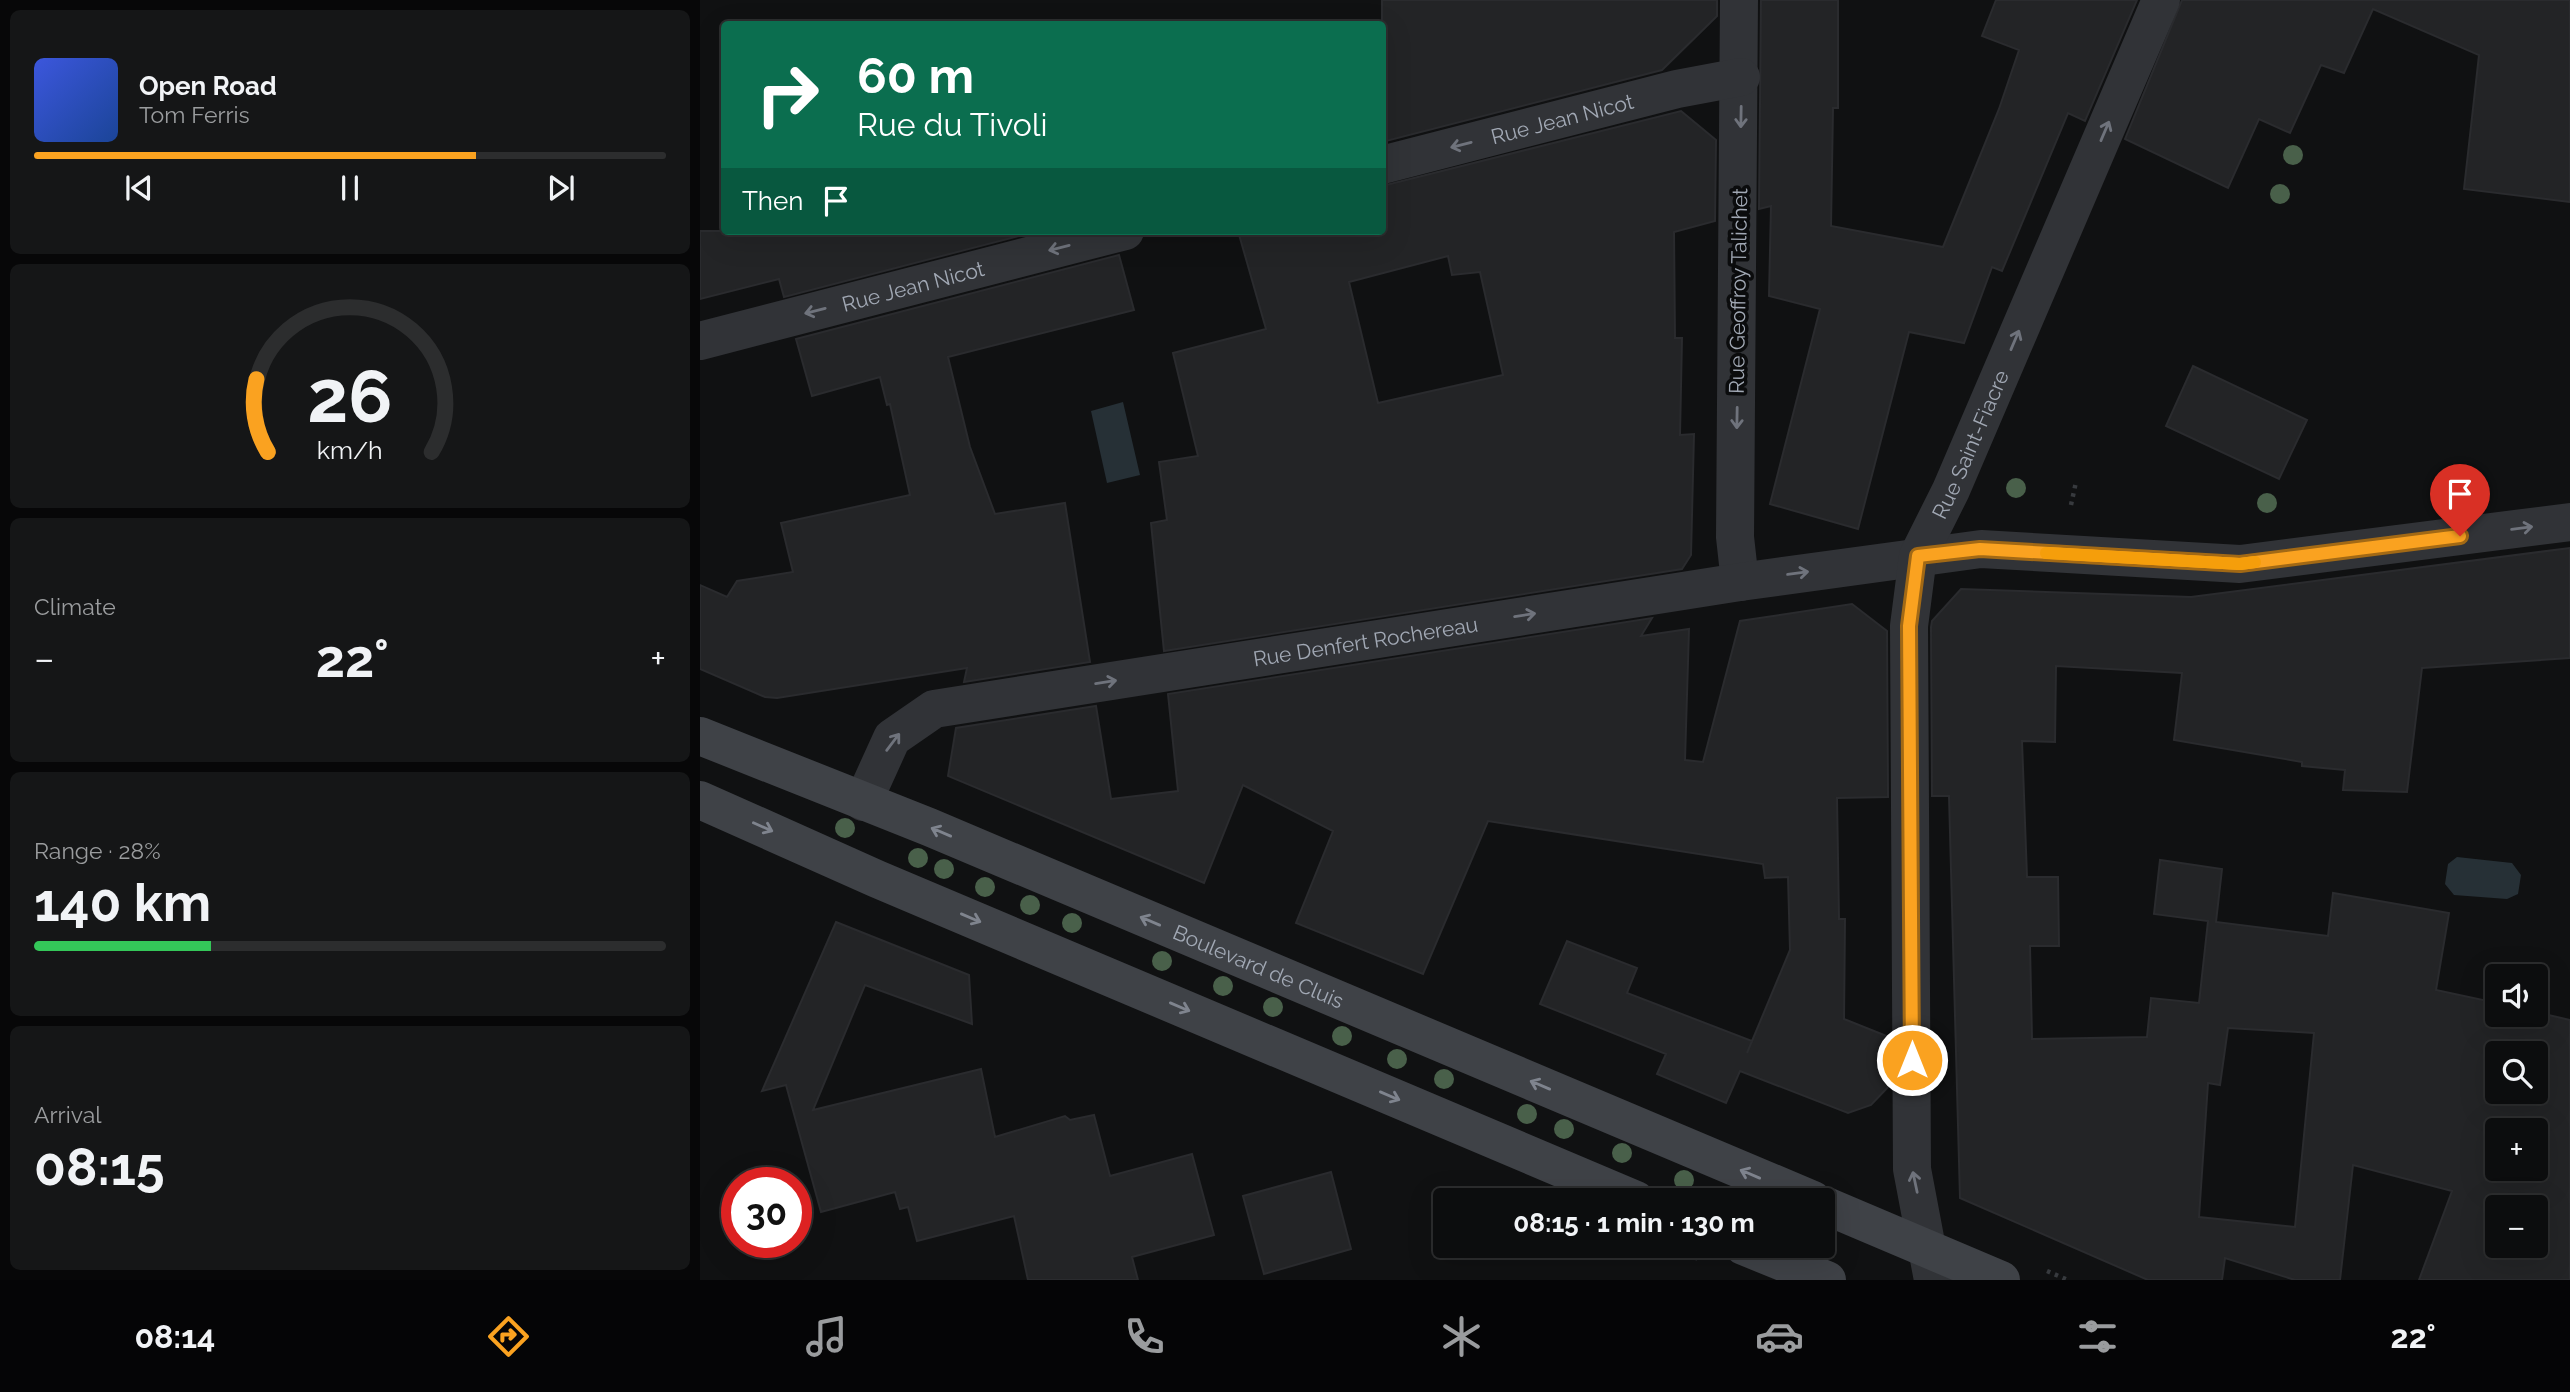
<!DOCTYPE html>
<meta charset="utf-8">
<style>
:root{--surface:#0c0d0e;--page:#151617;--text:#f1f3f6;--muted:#9a9c9e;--line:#2c2d2e;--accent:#faa220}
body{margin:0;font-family:Raleway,sans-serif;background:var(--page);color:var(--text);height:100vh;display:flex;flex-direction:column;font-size:26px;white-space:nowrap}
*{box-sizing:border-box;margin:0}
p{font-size:23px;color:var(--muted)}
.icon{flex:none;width:38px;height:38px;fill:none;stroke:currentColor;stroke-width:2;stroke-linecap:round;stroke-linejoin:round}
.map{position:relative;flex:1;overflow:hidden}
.sheet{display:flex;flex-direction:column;gap:10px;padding:10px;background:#070708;width:700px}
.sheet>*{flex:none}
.guide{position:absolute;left:21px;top:21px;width:665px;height:214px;border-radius:7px;box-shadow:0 7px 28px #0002,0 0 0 2px var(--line);background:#0b6e4f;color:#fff;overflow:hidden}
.controls{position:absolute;left:1785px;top:964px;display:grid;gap:14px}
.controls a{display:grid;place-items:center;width:63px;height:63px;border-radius:7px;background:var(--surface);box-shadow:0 7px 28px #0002,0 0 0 2px var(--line);font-size:35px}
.speed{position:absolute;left:21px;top:1167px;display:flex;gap:14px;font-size:35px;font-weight:700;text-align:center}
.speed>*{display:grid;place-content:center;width:91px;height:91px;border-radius:50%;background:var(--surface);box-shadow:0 7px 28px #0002,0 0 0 2px var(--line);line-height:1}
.speed .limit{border:10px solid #d22;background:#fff;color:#111}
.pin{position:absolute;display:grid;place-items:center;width:60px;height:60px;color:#fff;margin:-72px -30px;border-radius:50% 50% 50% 0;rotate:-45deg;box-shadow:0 0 7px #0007}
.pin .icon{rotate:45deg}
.me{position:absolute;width:77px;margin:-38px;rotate:0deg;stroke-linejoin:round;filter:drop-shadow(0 0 5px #0008)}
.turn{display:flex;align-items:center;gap:24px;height:147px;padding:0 21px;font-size:32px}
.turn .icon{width:91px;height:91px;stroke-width:2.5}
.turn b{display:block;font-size:49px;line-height:60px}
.then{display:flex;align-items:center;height:66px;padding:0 21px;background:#0003;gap:14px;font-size:26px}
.big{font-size:52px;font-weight:700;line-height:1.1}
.sheet .tile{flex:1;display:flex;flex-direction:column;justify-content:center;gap:10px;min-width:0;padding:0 24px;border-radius:10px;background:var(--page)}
.sheet .dial{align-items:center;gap:0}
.dial svg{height:182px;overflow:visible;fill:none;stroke:var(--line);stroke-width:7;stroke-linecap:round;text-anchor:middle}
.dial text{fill:var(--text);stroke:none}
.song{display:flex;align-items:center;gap:21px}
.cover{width:84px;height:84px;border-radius:10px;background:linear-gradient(135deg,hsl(230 70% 55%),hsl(220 70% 35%))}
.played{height:7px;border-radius:4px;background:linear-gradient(90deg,var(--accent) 70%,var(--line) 70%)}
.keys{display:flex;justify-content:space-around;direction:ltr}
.heat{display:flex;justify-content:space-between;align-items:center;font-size:38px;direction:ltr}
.charge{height:10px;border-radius:5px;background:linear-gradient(90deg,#34c759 28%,var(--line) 0)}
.trip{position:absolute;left:733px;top:1188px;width:402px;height:70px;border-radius:7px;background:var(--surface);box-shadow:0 7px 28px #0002,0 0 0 2px var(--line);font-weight:700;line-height:70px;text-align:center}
.menu{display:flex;height:112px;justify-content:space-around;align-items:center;background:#050506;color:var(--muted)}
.menu .icon{width:49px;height:49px}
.menu .on{color:var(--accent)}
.menu b{font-size:32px;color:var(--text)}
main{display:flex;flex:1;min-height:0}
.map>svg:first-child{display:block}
.water{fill:#263036}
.building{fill:#232426;stroke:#2a2b2e;stroke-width:2;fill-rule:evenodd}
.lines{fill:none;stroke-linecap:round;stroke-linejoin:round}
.path{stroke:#373a3e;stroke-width:4.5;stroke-dasharray:3.5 5;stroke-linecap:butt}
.street{stroke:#313337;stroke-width:38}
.secondary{stroke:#3f4247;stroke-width:38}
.tree{fill:#49604a}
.oneway{stroke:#6f737c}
.oneway2{stroke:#7f848e}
.route-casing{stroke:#a26915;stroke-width:18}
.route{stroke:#faa220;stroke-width:12}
.slow{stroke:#f59e0b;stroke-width:12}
.labels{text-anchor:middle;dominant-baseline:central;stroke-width:7;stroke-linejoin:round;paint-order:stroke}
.street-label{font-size:21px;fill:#a1a8b4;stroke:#0b0c0d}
</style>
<main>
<section class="sheet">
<div class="tile">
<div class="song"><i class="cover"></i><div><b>Open Road</b><p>Tom Ferris</p></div></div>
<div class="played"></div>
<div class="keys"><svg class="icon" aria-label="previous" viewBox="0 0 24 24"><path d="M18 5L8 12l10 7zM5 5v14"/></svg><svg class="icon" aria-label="pause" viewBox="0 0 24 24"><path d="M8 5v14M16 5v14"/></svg><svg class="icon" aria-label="next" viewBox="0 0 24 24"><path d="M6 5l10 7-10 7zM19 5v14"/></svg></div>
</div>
<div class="tile dial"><svg viewBox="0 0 100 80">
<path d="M14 69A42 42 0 1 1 86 69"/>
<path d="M14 69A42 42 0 0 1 9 37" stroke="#faa220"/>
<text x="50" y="56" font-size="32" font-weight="700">26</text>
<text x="50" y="72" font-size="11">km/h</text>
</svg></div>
<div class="tile"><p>Climate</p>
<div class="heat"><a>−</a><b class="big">22°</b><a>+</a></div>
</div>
<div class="tile"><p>Range · 28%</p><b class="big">140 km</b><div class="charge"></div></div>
<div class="tile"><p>Arrival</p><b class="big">08:15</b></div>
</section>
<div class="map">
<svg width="1870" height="1280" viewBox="0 0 1870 1280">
<rect width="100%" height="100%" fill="#101112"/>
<!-- water -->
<path class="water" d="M423,402l17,73 -33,8 -16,-72z
M1757,857l55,6 9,12 -3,19 -11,5 -53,-4 -9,-11 3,-20z"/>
<!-- building -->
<path class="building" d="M682,0h335v16l-55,54 -280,72z
M1061,0h77v108h-5l-2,118 112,21 56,-138 20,-59 -37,-14 14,-36h141l-52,121 -17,-8 -66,158 -10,-4 -28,76 -55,-11 -51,197 -88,-25 50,-195 -51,-13 2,-90 -12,3z
M1482,0h388v202l-106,-13 15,-134 -106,-46 -29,64 -23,-8 -31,68 -31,-14 -31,69 -103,-49z
M981,111l35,29 -1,81 -41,11 1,106h7l-2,97 14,-1 -3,121 -9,14 -518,82 -13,-128 16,-3 -8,-58 39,-6 -25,-103 93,-24 -28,-98h144v-45zM748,256l4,19 28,-3 23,103 -125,28 -29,-121z
M0,231h338l-254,66 -5,-18 -79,20z
M419,255l15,55 -186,47 22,90 25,67 70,-11 25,159 -126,20 3,-14 -190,30 -12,-1 -65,-28v-84l27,12 10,-16 56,-9 -12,-49 129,-28 -20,-91 -3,1 -7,-28 -68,19 -16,-57z
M1493,366l114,54 -28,59 -113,-53z
M1870,548v110l-148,10 -15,124 -64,-2 2,-20 -43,-4v-4l-128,-22 8,-67 -126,-7 -1,76 -33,-1 5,136h31l1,69h-29l2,93 115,-2 4,-39 48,5 9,-82 -54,-7 6,-54 62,9 -6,53 112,14 5,-43 116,20 -13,77 61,13v12h39v-3l34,8v260h-151l33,-89 -99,-26 -13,115h-45l-70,-22 -3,22h-74l-188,-82 -11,-402h-17l-1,-169 1,-6 29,-32 230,8zM1528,1028l86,5 -19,194 -96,-10 9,-134 12,2zM1797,1054h39v38h-39zM1797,1130h39v39h-39zM1797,1208h39v38h-39z
M1152,604l35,27 1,166 -51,1 2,121h6l-1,100 45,18 1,48 -19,20 -23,8 -108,-42 -14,32 -69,-29 9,-20 -126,-50 27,-63 70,27 -10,25 125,48 -5,12 43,-103 -2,-73 -23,1 -2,-14 -275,-43 -65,153 -127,-51 37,-92 -90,-46 -39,98 -256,-107 8,-48 140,-22 15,93 67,-8 -10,-97 484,-76 -11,18 48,-7 -4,131 18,2 37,-141z
M136,922l133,53 3,49 -107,-39 -52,125 168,-41 14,68 70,-21 5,4 24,-5 16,61 82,-22 22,81 -82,22 6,23h-110l-14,-64 -97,25 -9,-34 -8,2 -5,-17 -74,20 -35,-127 -24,6z
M631,1172l20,77 -87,25 -21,-78z"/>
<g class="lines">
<!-- path -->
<path class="path" d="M1371,505l5,-23
M965,1246l32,13
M1347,1271l21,9"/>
<!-- street -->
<g class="street">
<path d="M1039,0l-4,537 5,45"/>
<path id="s1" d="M682,165l295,-76 64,-12"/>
<path id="s2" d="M0,341l425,-110"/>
<path id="s3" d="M163,802l29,-64 42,-29 806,-127 241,-33 259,15 330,-42"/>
<path id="s4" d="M1233,1280l-21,-111 -3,-543 9,-70 33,-66 210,-490"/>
</g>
<!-- secondary -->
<g class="secondary">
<path id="s5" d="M0,736l229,91 884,373"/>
<path d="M0,800l177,79 759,321"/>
<path d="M1124,1205l177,75"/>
<path d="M1043,1246l84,34"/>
</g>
</g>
<!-- trees -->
<g class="tree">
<circle cx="1593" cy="155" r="10"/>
<circle cx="1580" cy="194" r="10"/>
<circle cx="1316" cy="488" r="10"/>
<circle cx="1567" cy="503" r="10"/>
<circle cx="145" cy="828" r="10"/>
<circle cx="218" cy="858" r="10"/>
<circle cx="244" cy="869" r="10"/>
<circle cx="285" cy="887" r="10"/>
<circle cx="330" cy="905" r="10"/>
<circle cx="372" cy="923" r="10"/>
<circle cx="462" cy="961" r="10"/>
<circle cx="523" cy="986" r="10"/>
<circle cx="573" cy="1007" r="10"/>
<circle cx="642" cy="1036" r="10"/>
<circle cx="697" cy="1059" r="10"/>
<circle cx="744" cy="1079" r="10"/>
<circle cx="827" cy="1114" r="10"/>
<circle cx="864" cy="1129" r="10"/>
<circle cx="922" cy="1153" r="10"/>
<circle cx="984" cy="1180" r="10"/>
</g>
<!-- one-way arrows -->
<defs><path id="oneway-shaft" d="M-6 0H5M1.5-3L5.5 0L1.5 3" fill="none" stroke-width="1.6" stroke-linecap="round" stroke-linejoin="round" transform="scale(1.75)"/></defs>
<g class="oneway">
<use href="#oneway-shaft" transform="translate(1041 117) rotate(91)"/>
<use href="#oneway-shaft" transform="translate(1405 131) rotate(-67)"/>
<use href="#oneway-shaft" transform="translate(761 145) rotate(166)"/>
<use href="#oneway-shaft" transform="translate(359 248) rotate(166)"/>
<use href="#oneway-shaft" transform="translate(115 311) rotate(166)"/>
<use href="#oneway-shaft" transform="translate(1315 340) rotate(-67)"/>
<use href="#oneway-shaft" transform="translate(1037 418) rotate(91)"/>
<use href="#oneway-shaft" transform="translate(1822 528) rotate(-7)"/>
<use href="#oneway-shaft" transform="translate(1098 573) rotate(-8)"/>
<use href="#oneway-shaft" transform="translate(825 615) rotate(-9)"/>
<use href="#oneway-shaft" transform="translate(406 682) rotate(-9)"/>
<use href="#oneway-shaft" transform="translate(193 742) rotate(-53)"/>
<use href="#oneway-shaft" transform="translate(1215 1182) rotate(-102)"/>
</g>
<g class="oneway2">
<use href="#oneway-shaft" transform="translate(63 827) rotate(24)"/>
<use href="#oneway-shaft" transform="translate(241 832) rotate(-157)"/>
<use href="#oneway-shaft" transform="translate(271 918) rotate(23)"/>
<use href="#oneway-shaft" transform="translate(450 921) rotate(-157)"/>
<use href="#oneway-shaft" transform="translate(480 1007) rotate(23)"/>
<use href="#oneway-shaft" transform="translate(840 1085) rotate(-157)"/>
<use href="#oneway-shaft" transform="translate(690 1096) rotate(23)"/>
<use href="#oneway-shaft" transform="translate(1050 1174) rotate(-157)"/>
</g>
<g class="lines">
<!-- route casing -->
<g class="route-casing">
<path id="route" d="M1212,1060l-3,-434 9,-70 62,-7 260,15 220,-28"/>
</g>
<!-- route -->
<use href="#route" class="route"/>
<!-- slow -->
<path class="slow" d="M1346,553l194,11 15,-2"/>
</g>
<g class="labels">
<!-- street labels -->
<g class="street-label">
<text stroke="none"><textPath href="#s1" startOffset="186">Rue Jean Nicot</textPath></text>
<text stroke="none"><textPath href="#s2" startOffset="220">Rue Jean Nicot</textPath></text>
<text transform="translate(1038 291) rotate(-89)">Rue Geoffroy Talichet</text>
<text stroke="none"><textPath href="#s4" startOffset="850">Rue Saint-Fiacre</textPath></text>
<text stroke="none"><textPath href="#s3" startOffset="558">Rue Denfert Rochereau</textPath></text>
<text stroke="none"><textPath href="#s5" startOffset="604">Boulevard de Cluis</textPath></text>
</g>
</g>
</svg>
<div class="controls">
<a><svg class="icon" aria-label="sound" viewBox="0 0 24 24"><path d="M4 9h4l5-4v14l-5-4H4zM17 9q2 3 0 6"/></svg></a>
<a><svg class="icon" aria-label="search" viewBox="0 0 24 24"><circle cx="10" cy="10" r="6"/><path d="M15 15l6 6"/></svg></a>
<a>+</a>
<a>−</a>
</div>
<div class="speed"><div class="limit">30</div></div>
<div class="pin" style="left:1760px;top:536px;background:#d93025"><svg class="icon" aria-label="arrive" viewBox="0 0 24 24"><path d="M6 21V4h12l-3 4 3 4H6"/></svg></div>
<svg class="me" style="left:1212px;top:1060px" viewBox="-20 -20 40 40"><circle r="17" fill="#faa220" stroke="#fff" stroke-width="3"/><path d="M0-11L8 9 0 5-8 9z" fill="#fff"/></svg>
<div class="trip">08:15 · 1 min · 130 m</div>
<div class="guide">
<div class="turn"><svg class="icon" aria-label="right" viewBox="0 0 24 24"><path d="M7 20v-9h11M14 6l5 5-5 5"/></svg><div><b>60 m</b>Rue du Tivoli</div></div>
<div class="then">Then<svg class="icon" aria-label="arrive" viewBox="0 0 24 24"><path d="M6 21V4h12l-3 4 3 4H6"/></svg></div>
</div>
</div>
</main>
<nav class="menu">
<b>08:14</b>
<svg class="icon on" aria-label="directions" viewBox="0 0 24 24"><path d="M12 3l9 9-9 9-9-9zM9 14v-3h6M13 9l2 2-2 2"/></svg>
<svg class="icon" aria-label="music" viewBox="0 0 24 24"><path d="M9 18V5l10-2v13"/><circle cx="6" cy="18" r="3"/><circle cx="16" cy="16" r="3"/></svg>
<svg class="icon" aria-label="phone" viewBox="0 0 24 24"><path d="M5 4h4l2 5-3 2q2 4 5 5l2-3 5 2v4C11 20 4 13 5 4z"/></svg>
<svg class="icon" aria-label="climate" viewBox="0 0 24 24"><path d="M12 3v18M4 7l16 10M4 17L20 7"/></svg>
<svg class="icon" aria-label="car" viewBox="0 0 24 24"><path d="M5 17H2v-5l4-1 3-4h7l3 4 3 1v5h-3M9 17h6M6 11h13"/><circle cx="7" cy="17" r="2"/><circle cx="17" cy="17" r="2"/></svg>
<svg class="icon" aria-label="filters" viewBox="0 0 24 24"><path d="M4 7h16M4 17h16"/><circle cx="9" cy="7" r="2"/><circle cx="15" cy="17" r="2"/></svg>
<b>22°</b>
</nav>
